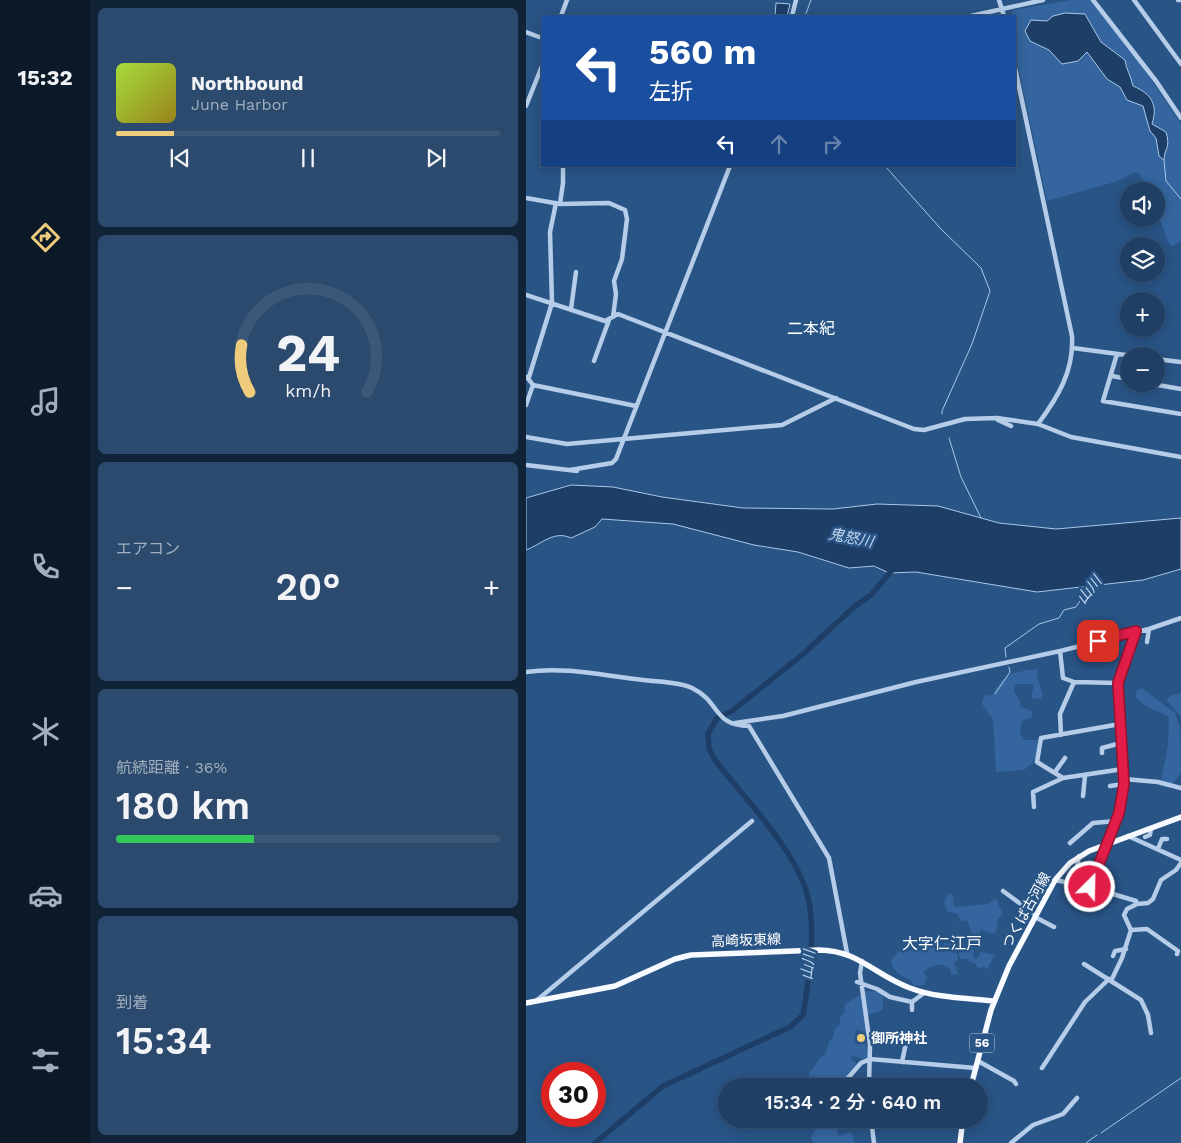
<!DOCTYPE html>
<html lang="ja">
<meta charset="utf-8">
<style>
:root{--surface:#1f3f64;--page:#2c4a6d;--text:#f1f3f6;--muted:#a1afbf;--line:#3c5878;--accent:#efcc7c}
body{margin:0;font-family:"Work Sans","Noto Sans JP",sans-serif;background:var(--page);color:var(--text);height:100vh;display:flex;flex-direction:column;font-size:19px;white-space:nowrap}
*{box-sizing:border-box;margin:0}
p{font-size:16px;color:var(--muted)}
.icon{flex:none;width:28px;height:28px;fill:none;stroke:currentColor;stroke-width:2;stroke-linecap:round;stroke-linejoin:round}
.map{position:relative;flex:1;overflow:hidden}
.sheet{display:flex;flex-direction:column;gap:8px;padding:8px;background:#112337;width:436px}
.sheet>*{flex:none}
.guide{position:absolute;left:15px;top:15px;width:475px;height:152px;border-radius:0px;box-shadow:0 2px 12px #0003,0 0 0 1px var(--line);background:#1a4fa0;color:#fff;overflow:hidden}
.tools{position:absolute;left:594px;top:182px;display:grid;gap:10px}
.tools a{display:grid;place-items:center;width:45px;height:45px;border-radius:50%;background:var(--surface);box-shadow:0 2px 12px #0003,0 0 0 1px var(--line);font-size:25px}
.speed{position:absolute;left:15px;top:1062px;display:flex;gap:10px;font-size:25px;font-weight:700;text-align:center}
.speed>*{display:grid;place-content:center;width:65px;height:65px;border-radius:50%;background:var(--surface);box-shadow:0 2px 12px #0003,0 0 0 1px var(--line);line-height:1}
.speed .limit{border:8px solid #d22;background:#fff;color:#111}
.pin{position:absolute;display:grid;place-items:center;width:42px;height:42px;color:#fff;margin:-21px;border-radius:10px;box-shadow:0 2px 8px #0006}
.me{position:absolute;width:55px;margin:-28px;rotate:23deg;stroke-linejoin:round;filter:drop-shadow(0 0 4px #0008)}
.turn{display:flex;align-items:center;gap:18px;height:105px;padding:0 25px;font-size:22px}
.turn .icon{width:65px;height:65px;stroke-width:2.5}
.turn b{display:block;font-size:35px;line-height:42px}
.lanes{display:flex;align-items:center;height:48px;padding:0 25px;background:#0003;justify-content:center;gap:25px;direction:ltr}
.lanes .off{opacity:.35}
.big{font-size:38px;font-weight:600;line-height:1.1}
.sheet .card{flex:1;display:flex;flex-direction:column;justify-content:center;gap:8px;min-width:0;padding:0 18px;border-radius:8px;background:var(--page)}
.sheet .dial{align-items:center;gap:0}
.dial svg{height:130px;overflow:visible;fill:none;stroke:var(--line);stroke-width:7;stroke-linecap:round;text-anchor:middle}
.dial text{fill:var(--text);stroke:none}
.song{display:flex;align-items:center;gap:15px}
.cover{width:60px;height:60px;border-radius:8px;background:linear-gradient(135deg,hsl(80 70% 55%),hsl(50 70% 35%))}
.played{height:5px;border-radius:2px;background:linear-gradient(90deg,var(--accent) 15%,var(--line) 15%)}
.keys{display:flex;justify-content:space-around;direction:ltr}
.heat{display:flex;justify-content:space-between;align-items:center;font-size:28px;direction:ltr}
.charge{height:8px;border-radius:4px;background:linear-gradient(90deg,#34c759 36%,var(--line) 0)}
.trip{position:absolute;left:192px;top:1078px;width:270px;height:50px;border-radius:25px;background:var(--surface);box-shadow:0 2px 12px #0003,0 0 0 1px var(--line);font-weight:600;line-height:50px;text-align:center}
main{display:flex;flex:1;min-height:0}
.tab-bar{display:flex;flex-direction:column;width:90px;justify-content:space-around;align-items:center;background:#0c1928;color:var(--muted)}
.tab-bar .icon{width:35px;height:35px}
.tab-bar .on{color:var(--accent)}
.tab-bar b{font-size:22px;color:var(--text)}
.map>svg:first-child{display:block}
.green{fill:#34659e}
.water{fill:#1d3e67;stroke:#aac8e8}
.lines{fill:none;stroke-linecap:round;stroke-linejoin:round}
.stream{stroke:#aac8e8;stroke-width:1}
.river{stroke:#1d3e67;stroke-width:5.5}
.minor{stroke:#b5cde8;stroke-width:4.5}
.major{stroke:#f7fafe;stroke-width:5.5}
.route-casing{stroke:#92132f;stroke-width:12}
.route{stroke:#e11d48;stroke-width:9}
.poi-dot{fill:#efcc7c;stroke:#295486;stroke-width:2}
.labels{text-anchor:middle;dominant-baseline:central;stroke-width:5;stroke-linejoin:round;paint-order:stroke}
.shield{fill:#295486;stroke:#bfccdb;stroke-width:1}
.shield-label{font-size:12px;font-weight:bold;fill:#fff}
.street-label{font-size:14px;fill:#fff;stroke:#295486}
.poi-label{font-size:14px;font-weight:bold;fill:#fff;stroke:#295486;text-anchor:start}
.water-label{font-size:15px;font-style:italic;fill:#c1d7ef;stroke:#295486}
.quarter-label{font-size:16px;fill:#fff;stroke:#295486}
</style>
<main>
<nav class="tab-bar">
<b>15:32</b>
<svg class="icon on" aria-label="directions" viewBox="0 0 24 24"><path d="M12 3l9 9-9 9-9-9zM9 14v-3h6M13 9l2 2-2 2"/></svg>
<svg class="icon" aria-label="music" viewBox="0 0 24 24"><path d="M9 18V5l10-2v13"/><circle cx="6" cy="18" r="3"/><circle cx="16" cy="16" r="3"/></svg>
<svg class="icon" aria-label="phone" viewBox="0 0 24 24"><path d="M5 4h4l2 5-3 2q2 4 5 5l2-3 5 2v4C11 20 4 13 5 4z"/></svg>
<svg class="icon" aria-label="climate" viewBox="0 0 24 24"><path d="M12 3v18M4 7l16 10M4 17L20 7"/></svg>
<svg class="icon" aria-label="car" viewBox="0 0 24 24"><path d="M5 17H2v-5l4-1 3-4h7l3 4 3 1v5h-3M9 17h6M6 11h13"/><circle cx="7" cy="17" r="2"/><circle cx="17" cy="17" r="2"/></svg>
<svg class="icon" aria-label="filters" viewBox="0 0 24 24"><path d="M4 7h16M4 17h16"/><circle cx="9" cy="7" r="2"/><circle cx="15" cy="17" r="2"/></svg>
</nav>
<section class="sheet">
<div class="card">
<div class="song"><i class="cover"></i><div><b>Northbound</b><p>June Harbor</p></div></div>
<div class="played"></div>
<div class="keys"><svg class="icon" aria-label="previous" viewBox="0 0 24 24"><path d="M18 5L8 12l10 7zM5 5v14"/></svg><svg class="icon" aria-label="pause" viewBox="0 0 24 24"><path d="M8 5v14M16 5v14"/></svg><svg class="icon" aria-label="next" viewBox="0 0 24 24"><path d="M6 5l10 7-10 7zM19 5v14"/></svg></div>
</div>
<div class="card dial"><svg viewBox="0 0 100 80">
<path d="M14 69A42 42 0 1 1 86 69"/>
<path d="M14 69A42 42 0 0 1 9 40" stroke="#efcc7c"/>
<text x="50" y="56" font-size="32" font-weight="700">24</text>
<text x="50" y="72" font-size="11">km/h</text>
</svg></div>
<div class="card"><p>エアコン</p>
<div class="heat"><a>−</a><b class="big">20°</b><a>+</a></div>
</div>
<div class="card"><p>航続距離 · 36%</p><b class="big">180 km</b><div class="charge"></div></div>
<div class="card"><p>到着</p><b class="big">15:34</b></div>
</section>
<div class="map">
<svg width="655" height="1143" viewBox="0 0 655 1143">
<rect width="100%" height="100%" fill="#295486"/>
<!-- green -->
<path class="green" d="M544,0h20l51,65 40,59v118l-10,4 -3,-5 -12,-31v-19h-8l-8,-17 -4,-2 -21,10 -68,19 -31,-144 -1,-41h-6l5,-6z
M512,669l-1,7 6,19 -3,4 -9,-1 3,-14h-19l-1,8 6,9v6l12,4v6l-10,4 -2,11 4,8h14l-2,20 -12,10 -28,2 -3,-53 -11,-15 2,-8 8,-1c12,-23 22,-23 46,-26z
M616,688l33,25 5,14 1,46 -12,15 -9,-2 8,-41 1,-28c-12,-7 -23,-8 -34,-20l2,-7z
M655,693v24l-14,-16 3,-5z
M423,893l4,2 1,11 2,1 32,-3 8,-5 7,15 -5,5 -2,13 -4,2 -11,-5 -2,5 -6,1 -6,-15 -9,2 2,-3 -3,-5 -10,-3 -3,-9z
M391,940l8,5 10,-1 8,9 1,-10 7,1 -2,7 8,2 1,6 -4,4 4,11h-7v-4c-9,-10 -22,-4 -28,2l4,6 -3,7 -10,1 -4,-6c-7,-2 -18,-10 -19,-19l7,-9 14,-1z
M442,942l6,9 -1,6 4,2 4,-7 14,3 -8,15 -2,-3 -7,1 -3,-5 -7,-2 1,-2h-9l-1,-6z
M340,991l13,1 4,4v14l-19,7 2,16 -10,-4 -2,11 3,5 9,-2 3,15 -7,1 -10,-4 -1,5 6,3 -10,20 2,3h-54l6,-7 11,6 5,-1v-3l-8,-5v-4c7,-5 9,-15 17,-19l3,-11 5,-7v-5l6,-6v-7l5,-5v-8z
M299,1119h5l7,6 1,11 12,-4 4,5 -1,5 8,1h-47l-3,-4 2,-6 7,-8 -1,-4 1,-1 3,2z"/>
<!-- water -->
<path class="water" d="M250,3l14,1 -3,12h-12z
M539,13l20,1 16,28 24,18c1,9 6,16 8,26 19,8 25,19 19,38l14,8c5,16 -2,17 -2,28l-5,-4 -3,-18 -6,-7 -7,-25 -16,-6 -7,-13 -13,-8 -20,-27 -9,9 -16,3 -13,-14 -19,-9 -5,-10 6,-11 16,1 6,-5z
M45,485l42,2 49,10 81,11 90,1 44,-5 61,2 61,17 57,6 125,-11v51l-38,11 -106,12 -121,-20 -27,1 -15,-7 -25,2 -51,-16 -44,-7 -81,-21 -71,-5 -7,8 -24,11c-17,-8 -29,6 -45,12v-52z"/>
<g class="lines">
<!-- stream -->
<path class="stream" d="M279,16l6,-16
M638,160l2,21 15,18
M359,166l55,62 41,40 9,23 -18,53 -30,67v3
M423,438l12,39 20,41
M480,657l-1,-9 34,-24 20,-6 5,-8 12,-3 13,-20
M469,694l15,-22 -1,-5
M575,1133l80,-55
M560,1143l11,-8"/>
<!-- river -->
<path class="river" d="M69,1143l68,-57 127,-59 13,-12c6,-37 15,-92 2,-128 -16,-44 -61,-89 -90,-127l-6,-12 -1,-14 9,-16 15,-7 70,-56 53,-49 16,-11 22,-26"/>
<!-- minor -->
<path class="minor" d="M473,0l5,16
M567,0l63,81 25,37
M608,0l47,64
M652,0h3
M35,16l6,-16
M266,16l4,-16
M445,16l72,-16
M0,32l16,6
M489,68l57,268c2,35 -14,61 -34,88
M0,106l16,-40
M0,198l34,6 49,-1 16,7 2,9 -5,40 -8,22 2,13 -3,23
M34,204l3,-21v-17
M0,295l79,26 13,-7 296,115 10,1 41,-11 32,-1 41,6 33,13 110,20
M45,309l5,-37
M547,348l60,8
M591,354l-14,47 78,13
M630,359l25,3
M68,361l15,-41
M586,376l16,3
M3,377l23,-74 -2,-71 6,-29
M626,384l29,5
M7,385l103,21
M0,405l7,-20 -6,-8
M472,420l13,6
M0,437l41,7 215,-19 54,-27
M0,465l51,6
M44,470l42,-7 4,-4 114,-293
M610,631l-18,52 6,96 34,3 23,6
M621,642l2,-13
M534,651l3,27 11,4 -14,32 1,21
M0,672c38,-6 79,4 117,8 15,2 36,2 49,8 29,14 20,37 57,38l80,132 18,95
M548,682l44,1
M209,723l48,-7 133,-34 144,-31 89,-22 32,-11
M594,724l-79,14 -4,24 26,16 60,-9
M576,753v-5l19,-5
M529,772l10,-14
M584,786l14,-2
M557,796l2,-20
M508,807l-1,-15 30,-14
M602,836l53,24
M619,837l5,-2 1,-7
M544,843l23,-20 23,-2
M632,849l4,-10h5
M529,880l35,7 46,14 1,3 11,-1 5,-4 8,-19 15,-10 5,-7
M548,884l5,-28
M564,887l29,-74 5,-34
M477,891l33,24
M553,903l3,-5 13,-9
M611,904l-10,5 -3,6 7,15 16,-1 31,22 -1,3
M509,917l19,10
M587,956l2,-5 11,-2
M336,961l-2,12 10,72 -1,41
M558,964l57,36 7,15 3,18
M585,981l11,-23 9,-28
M331,982l20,7 13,8 22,5 12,-9
M10,1001l216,-180
M386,1010v-8
M452,1061l36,20 2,3
M376,1062l4,-19
M516,1068l43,-66 24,-23
M315,1086l20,-23 9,-4 105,9
M345,1119l3,24
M485,1143l22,-18 30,-11 14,-16"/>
<!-- major -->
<path class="major" d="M0,1003l89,-17 60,-27 16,-4 128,-5c39,0 57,26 91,38 26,10 56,10 84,13
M445,1086l20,-76 18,-44 46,-86 15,-17 19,-12 92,-34
M434,1143l3,-24"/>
</g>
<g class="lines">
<!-- route casing -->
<g class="route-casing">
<path id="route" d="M564,887l29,-74 5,-29 -6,-101 18,-52 -38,10"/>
</g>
<!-- route -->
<use href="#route" class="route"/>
</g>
<!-- markers -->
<circle class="poi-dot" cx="335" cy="1038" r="5"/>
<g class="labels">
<!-- shield labels -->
<rect class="shield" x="443.5" y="1033.5" width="25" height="19" rx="4"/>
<g class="shield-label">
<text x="456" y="1043">56</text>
</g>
<!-- street labels -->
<g class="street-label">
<text transform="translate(500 910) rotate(-61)">つくば古河線</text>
<text transform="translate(220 940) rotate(-2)">高崎坂東線</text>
</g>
<!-- poi labels -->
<g class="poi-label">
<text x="345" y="1038">御所神社</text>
</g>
<!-- water labels -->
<g class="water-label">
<text transform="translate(325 538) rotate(11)">鬼怒川</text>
<text transform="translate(563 590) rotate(-52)">山川</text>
<text transform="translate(282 965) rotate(-84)">山川</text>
</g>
<!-- quarter labels -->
<g class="quarter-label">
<text x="285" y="328">二本紀</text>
<text x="416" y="943">大字仁江戸</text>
</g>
</g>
</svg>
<div class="tools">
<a><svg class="icon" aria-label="sound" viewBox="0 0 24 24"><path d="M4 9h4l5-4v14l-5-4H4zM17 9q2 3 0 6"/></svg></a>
<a><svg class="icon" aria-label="layers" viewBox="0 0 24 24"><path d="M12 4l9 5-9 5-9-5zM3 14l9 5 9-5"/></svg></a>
<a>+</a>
<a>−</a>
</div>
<div class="speed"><div class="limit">30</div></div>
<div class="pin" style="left:572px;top:641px;background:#d93025"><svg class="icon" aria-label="arrive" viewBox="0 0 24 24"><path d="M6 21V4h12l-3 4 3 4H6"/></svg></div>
<svg class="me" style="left:564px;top:887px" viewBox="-20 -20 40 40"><circle r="17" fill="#e11d48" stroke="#fff" stroke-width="3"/><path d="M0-11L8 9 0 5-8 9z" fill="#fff"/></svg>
<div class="trip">15:34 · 2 分 · 640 m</div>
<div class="guide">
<div class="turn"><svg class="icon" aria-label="left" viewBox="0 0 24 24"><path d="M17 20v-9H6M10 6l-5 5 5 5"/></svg><div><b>560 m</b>左折</div></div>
<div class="lanes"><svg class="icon" aria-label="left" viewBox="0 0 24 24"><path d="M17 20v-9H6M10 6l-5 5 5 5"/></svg><svg class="icon off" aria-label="ahead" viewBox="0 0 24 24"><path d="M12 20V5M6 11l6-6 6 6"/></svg><svg class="icon off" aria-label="right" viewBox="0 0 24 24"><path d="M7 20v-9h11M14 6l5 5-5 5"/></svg></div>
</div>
</div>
</main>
